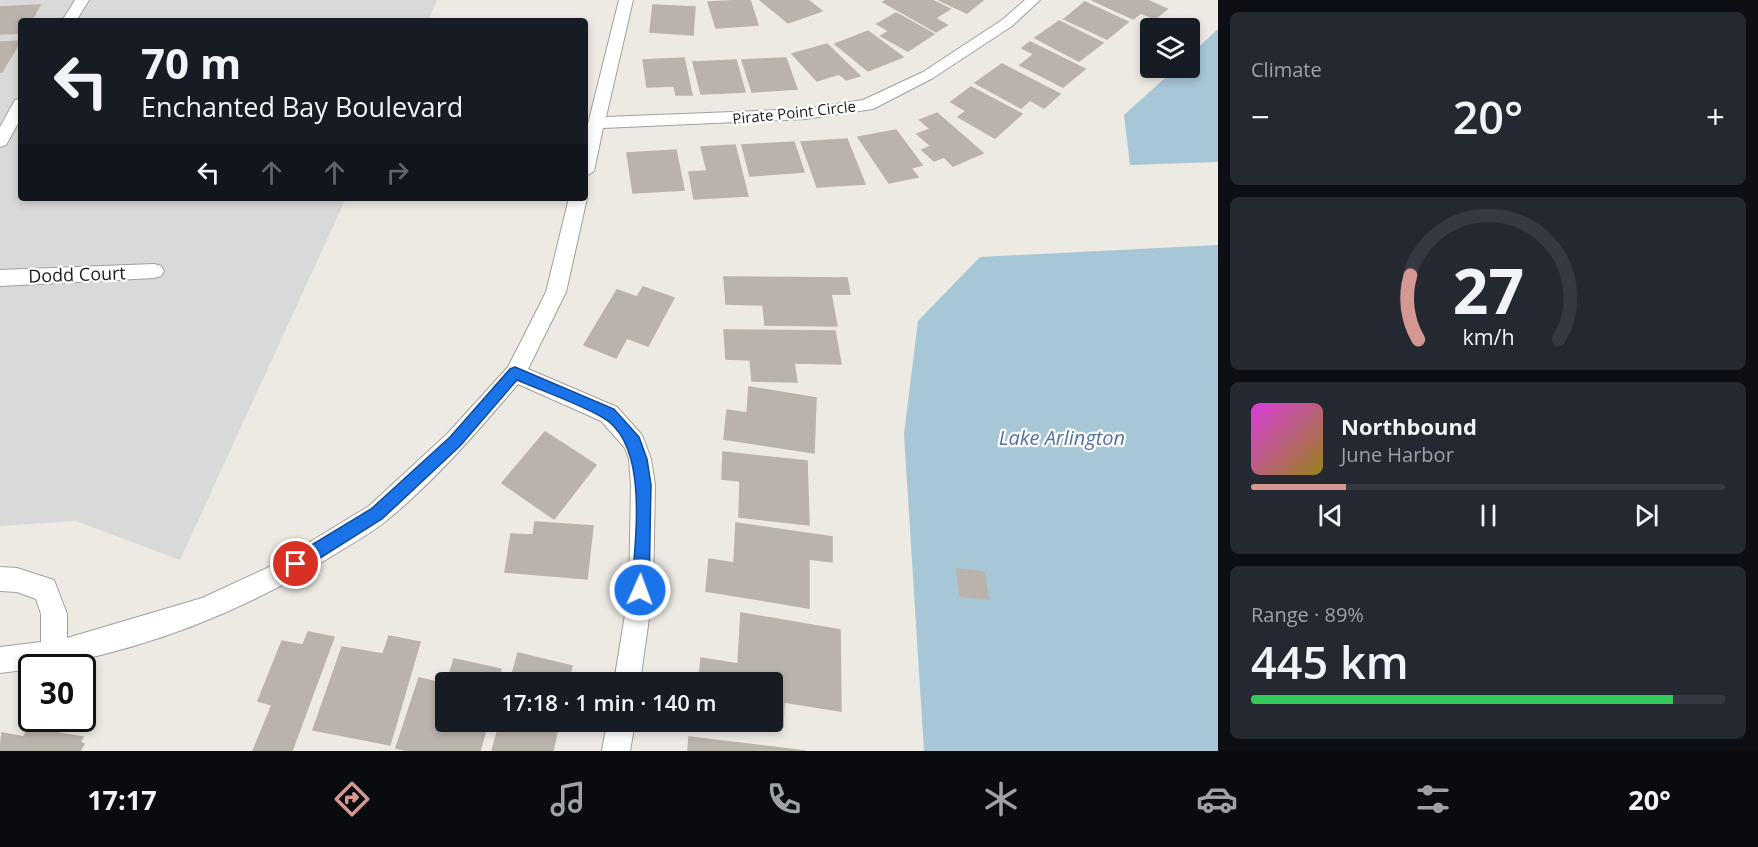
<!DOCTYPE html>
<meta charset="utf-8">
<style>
:root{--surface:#171b24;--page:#242831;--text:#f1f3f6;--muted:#9ea1a6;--line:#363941;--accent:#d59791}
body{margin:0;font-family:"Open Sans",sans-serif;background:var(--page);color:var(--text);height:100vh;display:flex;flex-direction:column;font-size:22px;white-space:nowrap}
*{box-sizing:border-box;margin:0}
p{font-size:20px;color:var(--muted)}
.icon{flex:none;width:33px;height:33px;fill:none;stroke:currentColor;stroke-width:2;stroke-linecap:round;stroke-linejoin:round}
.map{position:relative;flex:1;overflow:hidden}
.drawer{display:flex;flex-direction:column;gap:12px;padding:12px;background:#0d0f14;width:540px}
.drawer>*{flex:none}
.hud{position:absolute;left:18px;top:18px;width:570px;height:183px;border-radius:6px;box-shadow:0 3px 9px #0003;background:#171b24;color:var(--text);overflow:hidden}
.fabs{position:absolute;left:1140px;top:18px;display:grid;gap:12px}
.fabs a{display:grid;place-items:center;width:60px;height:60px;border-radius:6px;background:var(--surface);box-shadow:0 3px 9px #0003;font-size:30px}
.speed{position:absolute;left:18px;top:654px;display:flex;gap:12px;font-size:30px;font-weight:700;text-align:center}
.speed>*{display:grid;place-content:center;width:78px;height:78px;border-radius:50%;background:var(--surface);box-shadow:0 3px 9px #0003;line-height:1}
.speed .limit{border:3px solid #111;border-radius:9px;background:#fff;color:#111}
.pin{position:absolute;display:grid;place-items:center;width:51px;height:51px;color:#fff;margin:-26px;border:3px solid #fff;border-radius:50%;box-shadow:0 2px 6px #0007}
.me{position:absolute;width:66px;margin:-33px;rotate:2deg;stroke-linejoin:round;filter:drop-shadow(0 0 4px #0008)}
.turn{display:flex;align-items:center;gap:21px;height:126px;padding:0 24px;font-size:27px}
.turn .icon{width:78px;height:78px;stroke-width:2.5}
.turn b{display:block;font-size:42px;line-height:51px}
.lanes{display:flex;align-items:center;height:57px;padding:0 24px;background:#0003;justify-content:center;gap:30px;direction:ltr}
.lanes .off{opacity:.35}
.big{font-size:45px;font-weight:600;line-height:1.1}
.drawer .widget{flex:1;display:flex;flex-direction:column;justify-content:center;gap:9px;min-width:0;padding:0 21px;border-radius:9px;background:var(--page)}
.drawer .dial{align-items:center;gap:0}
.dial svg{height:156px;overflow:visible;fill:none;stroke:var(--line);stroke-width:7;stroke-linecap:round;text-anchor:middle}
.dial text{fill:var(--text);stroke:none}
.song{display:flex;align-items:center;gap:18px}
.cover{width:72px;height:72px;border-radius:9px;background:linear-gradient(135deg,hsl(300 70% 55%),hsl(50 70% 35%))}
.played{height:6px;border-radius:3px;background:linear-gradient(90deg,var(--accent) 20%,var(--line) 20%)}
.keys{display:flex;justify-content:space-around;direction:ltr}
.heat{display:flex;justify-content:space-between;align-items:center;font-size:33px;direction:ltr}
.charge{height:9px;border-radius:4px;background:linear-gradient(90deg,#34c759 89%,var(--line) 0)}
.trip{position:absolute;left:435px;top:672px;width:348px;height:60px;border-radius:6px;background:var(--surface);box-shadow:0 3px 9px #0003;font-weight:600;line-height:60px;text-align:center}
.tabs{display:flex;height:96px;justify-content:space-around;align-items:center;background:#090b0e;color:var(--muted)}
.tabs .icon{width:42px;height:42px}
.tabs .on{color:var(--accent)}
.tabs b{font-size:27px;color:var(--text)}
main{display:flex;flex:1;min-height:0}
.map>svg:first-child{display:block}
.residential{fill:#dad9d9}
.water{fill:#a7c6d6}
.building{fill:#b9b3ac;stroke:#bcb2a7;stroke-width:1.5}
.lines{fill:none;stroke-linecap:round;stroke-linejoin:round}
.street-casing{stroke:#a0a0a0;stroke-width:2}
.street{fill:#fff;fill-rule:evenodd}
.route{fill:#1a73e8;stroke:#114b97;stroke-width:1.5}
.labels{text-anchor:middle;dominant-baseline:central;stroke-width:4.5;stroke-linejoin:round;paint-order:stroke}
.far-street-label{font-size:15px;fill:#1c1c1c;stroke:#fff}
.street-label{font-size:18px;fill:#1c1c1c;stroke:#fff}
.water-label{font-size:20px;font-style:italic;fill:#5371a1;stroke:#fff}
</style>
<main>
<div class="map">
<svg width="1218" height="751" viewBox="0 0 1218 751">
<rect width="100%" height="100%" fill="#eceae3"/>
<!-- residential -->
<path class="residential" d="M0,0h437l-9,21h-407v177h325l-166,362 -104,-39 -76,5z"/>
<!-- water -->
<path class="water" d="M1218,29v133l-88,3 -6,-50 52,-47h14v-13z
M1218,245v506h-294l-20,-317 14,-113 62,-64z"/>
<!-- building -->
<path class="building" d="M750,0l8,25 -42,3 -8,-26z
M760,0h48l14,11 -34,12z
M887,0h45l18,9 -15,9 12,7 -11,7 -53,-30z
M939,0h44l-16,13z
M1092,0h55l20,9 -12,10 -14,-6 -8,6z
M1085,2l43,20 -21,17 -43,-20z
M40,5l-9,16h-10v12l-21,1v-27z
M653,5l42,2 -2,28 -43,-3z
M896,13l38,21 -26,17 -27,-15 8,-5 -12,-7z
M1059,21l44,22 -24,18 -44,-23z
M868,31l35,26 -35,14 -33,-27z
M20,41l-18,31h-2v-30z
M1030,42l55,27 -22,18 -43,-22 14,-11 -12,-6z
M827,44l33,32 -14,4 -7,-6 -22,7 -25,-27z
M684,58l8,37h-16l-2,-9 -27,1 -4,-27z
M786,58l11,31 -45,3 -10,-32z
M736,60l9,32 -44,2 -8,-32z
M1002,64l58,30 -16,14 -14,-8 -9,8 -46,-25z
M971,87l51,27 -27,24 -37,-21 8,-6 -15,-9z
M937,113l46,40 -30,13 -9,-9 -10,4 -12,-11 9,-4 -14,-12 13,-5 -10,-9z
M896,130l26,35 -11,3 7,9 -29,6 -31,-46z
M847,139l18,45 -48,3 -16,-45z
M794,142l10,30 -54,4 -8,-31z
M735,145l13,51 -54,3 -5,-27 18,-1 -6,-24z
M676,150l8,40 -51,3 -6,-40z
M724,277l123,1 3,16h-19l6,32 -72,-1 -2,-20 -37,-1z
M643,287l31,11 -26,48 -21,-8 -11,20 -32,-13 33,-55 20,7z
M724,330l111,1 6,33 -47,-1 3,19 -45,-1 -2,-21 -24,-1z
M749,387l67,11 -2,55 -90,-14 3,-29 20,3z
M545,432l51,33 -42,54 -52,-36z
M723,452l84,9 2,64 -70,-8 1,-36 -18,-2z
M535,522l58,4 -6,53 -82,-7 6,-38 22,1z
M736,523l96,14v25l-23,-3v49l-103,-17 3,-32 25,4z
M957,569l27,3 4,27 -28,-3z
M741,613l99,17 1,81 -57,-9 -1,25 -26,-5h15v-40h-73l2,-24 37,6z
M308,632l26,5 -42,114h-39l19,-46 -14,-4 24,-60 21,4z
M389,636l31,6 -30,103 -77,-15 29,-83 41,7z
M518,653l54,13 -4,16h-58z
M454,659l47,10 -3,13h-51z
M419,678l27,6v38h42l-8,29h-72l-12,-3z
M500,722h59l-6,29h-61z
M28,728l55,9 -3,5 4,2 -4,7h-80l2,-18 22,4z
M689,737l116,14h-117z"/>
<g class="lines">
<!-- street casing -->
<g class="street-casing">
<path id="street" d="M75,0h14l-13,21h-14z
M619,0h14l-27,117 199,-8 58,-9 60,-28 79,-52 23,-20h15l-28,26 -79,52 -60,31 -68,10 -202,9 -9,43 -9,6v-41z
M21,99v19l-15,27 -6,2v-20l15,-27z
M585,195l2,3 -21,94 -38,77 89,38 25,28 9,24 4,26 -2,105 -13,92h-26l15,-92 2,-105 -2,-26 -4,-11 -24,-27 -83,-37c-41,48 -83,97 -132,137 -15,12 -33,22 -49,32 -104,66 -218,107 -337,120v-26l41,-5v-28l-5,-15 -19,-7 -17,-1v-24l17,1 37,12 13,34v24l135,-40 65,-30 102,-62 78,-72 61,-67 38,-75 23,-94h16z
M154,264l7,2 3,5 -3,5 -7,2 -154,8v-16z
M607,722h28l-5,29h-28z"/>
</g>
<!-- street -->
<use href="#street" class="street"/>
</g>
<!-- route -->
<path class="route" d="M515,367l99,42 25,28 8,22 4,26 -2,105 -3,6 -6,2 -5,-2 -3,-6c2,-47 19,-146 -30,-173 -27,-15 -57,-25 -85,-37l-57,66 -78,73 -81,51 -5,2 -6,-2 -2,-6 2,-6 81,-49 79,-72 60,-68z"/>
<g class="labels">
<!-- far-street labels -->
<g class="far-street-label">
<text transform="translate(794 112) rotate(-6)">Pirate Point Circle</text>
</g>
<!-- street labels -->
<g class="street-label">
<text transform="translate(77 274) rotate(-2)">Dodd Court</text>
</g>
<!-- water labels -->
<g class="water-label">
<text x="1062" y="437">Lake Arlington</text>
</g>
</g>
</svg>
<div class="fabs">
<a><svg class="icon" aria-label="layers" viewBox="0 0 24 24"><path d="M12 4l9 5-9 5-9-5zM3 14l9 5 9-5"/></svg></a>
</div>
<div class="speed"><div class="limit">30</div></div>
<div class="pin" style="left:296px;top:564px;background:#d93025"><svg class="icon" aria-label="arrive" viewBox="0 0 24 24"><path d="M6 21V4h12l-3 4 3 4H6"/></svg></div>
<svg class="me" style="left:640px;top:590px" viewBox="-20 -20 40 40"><circle r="17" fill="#1a73e8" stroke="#fff" stroke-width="3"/><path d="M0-11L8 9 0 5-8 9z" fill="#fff"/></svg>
<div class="trip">17:18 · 1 min · 140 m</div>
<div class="hud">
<div class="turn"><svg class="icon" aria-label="left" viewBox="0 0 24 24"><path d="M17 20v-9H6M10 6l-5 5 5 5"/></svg><div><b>70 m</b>Enchanted Bay Boulevard</div></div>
<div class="lanes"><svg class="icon" aria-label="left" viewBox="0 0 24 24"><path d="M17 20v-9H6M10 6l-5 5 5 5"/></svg><svg class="icon off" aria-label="ahead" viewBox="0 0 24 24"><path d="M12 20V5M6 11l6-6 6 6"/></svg><svg class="icon off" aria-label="ahead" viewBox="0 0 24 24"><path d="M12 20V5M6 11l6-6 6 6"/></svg><svg class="icon off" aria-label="right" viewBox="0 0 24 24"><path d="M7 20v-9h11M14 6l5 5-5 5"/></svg></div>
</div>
</div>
<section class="drawer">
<div class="widget"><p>Climate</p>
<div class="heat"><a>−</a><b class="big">20°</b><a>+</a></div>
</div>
<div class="widget dial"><svg viewBox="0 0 100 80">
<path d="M14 69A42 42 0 1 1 86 69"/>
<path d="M14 69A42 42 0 0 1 10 36" stroke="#d59791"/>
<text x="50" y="56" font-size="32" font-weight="700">27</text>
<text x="50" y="72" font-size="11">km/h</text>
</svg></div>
<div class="widget">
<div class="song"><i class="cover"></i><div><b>Northbound</b><p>June Harbor</p></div></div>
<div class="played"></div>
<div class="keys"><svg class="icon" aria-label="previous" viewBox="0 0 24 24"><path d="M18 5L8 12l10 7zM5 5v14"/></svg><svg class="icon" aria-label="pause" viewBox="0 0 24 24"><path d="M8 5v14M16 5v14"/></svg><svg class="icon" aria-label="next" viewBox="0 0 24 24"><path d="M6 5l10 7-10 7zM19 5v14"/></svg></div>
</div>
<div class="widget"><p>Range · 89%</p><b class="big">445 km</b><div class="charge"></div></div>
</section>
</main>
<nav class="tabs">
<b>17:17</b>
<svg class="icon on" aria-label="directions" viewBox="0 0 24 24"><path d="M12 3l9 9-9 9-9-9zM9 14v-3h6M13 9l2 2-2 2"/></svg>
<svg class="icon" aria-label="music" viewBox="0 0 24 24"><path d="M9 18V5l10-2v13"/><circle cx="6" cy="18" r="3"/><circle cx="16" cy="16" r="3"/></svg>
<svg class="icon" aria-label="phone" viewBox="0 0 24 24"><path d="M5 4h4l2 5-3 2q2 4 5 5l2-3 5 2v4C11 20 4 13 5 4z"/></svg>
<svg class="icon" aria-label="climate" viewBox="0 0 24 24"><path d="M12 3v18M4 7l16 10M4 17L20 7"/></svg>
<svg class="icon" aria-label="car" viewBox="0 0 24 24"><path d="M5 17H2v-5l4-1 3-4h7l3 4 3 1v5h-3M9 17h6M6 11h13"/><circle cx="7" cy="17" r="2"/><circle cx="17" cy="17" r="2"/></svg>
<svg class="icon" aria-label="filters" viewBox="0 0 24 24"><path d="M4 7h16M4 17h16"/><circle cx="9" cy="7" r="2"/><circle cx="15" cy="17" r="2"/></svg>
<b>20°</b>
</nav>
